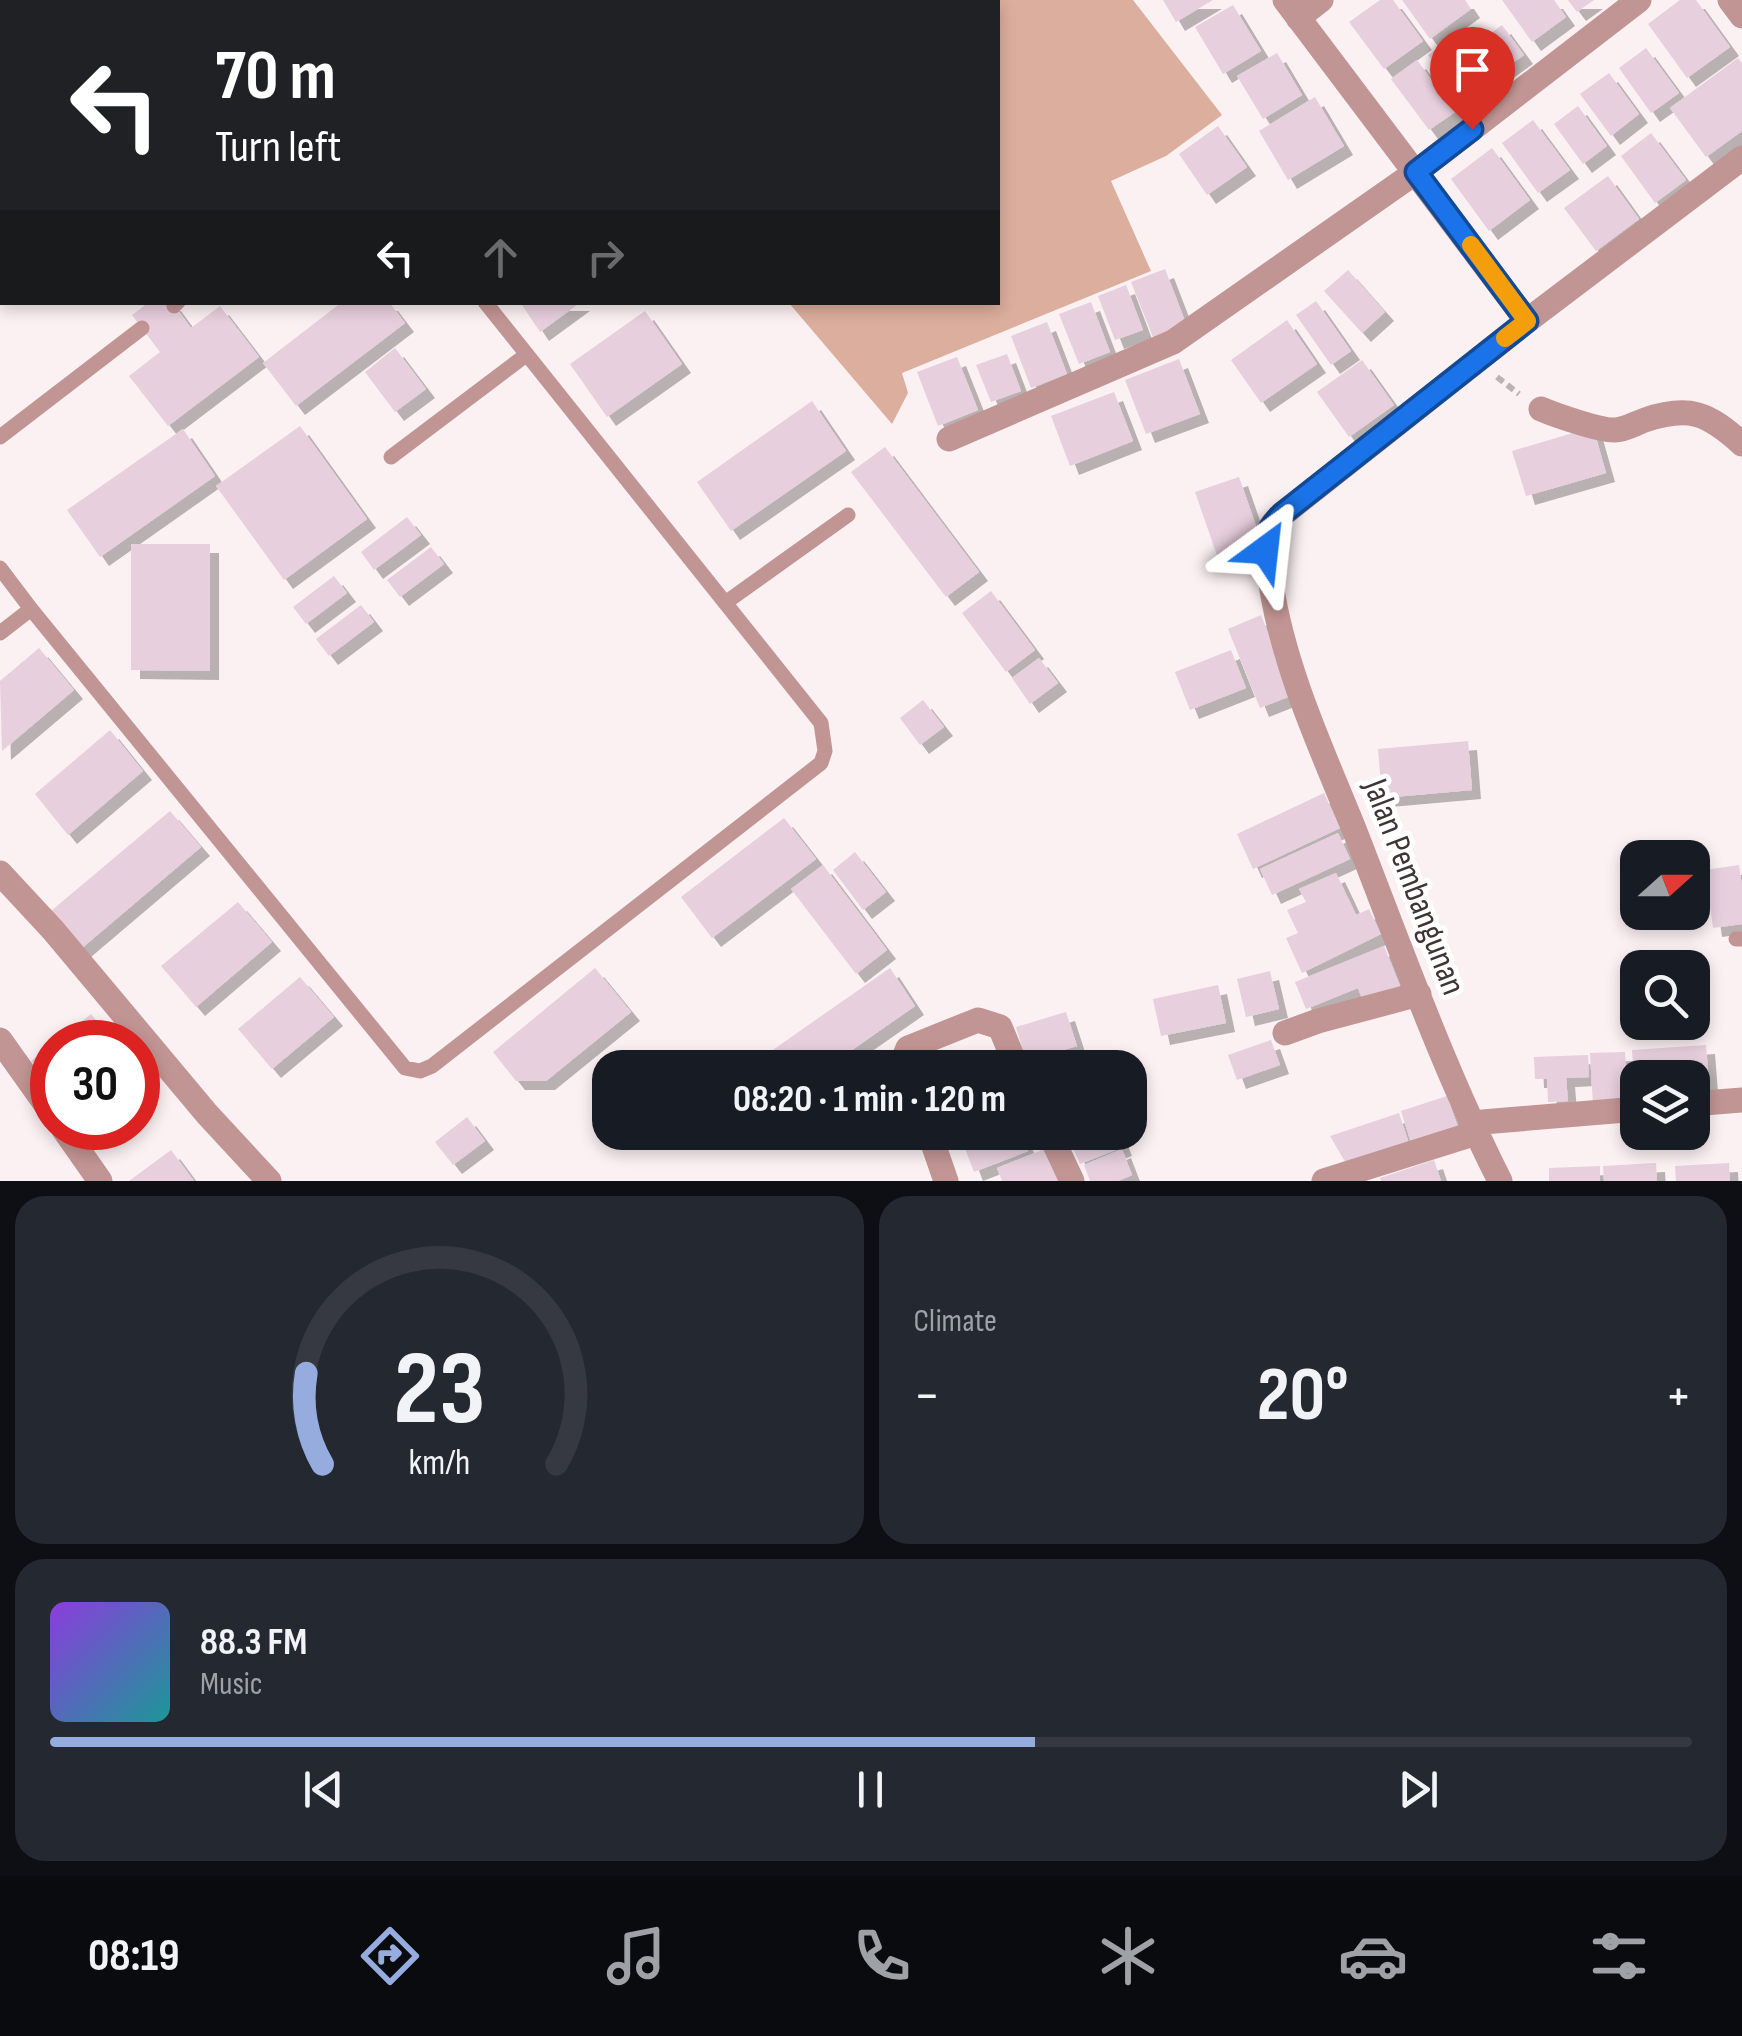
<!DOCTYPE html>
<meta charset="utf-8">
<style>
:root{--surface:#171b24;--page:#242831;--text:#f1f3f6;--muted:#9ea1a6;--line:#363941;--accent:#96acdf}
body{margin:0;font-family:"Sofia Sans Condensed",sans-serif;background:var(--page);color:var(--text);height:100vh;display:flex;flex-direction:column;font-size:38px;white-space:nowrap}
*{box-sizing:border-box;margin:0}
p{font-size:32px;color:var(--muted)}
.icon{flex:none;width:55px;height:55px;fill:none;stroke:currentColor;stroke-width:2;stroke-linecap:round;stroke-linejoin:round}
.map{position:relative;height:1181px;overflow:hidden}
.drawer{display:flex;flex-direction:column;gap:15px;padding:15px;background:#0d0f14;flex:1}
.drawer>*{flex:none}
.banner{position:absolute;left:0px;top:0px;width:1000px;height:305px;box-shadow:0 5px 15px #0003;background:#202124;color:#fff;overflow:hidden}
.needle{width:65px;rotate:69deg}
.controls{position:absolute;left:1620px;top:840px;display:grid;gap:20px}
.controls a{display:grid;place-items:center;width:90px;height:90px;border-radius:20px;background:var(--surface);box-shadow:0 5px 15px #0003;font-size:50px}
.speed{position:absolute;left:30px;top:1020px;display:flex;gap:20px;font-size:50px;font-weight:700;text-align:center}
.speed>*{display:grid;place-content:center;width:130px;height:130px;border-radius:50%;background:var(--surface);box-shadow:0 5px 15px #0003;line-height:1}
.speed .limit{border:15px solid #d22;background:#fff;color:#111}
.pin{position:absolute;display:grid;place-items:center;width:85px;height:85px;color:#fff;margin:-102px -42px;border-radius:50% 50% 50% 0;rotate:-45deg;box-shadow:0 0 10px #0007}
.pin .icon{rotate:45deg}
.me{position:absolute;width:110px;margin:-55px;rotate:30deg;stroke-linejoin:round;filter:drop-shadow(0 0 8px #0008)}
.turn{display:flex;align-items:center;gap:35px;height:210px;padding:0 50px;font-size:45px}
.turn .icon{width:130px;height:130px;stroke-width:2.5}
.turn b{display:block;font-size:70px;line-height:85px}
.lanes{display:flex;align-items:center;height:95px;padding:0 50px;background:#0003;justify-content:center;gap:50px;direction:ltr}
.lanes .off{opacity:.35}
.big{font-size:75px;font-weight:700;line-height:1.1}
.drawer .widget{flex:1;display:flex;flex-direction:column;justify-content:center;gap:15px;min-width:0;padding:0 35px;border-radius:30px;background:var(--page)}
.drawer .dial{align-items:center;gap:0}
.dial svg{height:260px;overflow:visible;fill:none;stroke:var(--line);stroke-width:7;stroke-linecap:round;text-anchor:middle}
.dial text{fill:var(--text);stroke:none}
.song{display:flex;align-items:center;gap:30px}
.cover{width:120px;height:120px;border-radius:15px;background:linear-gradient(135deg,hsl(270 70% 55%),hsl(180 70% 35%))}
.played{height:10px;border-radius:5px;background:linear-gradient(90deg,var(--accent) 60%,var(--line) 60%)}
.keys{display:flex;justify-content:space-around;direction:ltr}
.heat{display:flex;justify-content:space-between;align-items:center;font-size:55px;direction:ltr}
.drawer .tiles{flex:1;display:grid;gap:15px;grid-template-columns:1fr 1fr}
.widget:last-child{grid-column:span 2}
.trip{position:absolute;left:592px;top:1050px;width:555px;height:100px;border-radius:30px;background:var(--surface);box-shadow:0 5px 15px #0003;font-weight:700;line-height:100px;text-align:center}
.menu{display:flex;height:160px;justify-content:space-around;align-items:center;background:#090b0e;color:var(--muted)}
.menu .icon{width:70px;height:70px}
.menu .current{color:var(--accent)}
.menu b{font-size:45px;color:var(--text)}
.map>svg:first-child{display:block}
.forest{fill:#dbae9d}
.building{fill:#e7cfdd;filter:url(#shadow)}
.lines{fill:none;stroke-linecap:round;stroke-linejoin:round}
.path{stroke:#bcb1b3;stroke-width:6;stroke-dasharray:8 5;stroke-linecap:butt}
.lane{stroke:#c19593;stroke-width:15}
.street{stroke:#c19593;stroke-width:25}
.highway{stroke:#7b262a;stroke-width:30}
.route-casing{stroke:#114b97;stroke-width:25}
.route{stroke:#1a73e8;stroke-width:18}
.slow{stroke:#f59e0b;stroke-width:18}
.labels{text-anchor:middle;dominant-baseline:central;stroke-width:10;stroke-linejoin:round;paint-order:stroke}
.street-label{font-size:35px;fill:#3f3436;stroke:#fff}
</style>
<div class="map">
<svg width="1742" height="1181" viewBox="0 0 1742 1181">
<defs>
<filter id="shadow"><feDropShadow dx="9" dy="9" stdDeviation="0" flood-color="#0004"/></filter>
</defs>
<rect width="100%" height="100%" fill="#fbf0f2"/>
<!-- forest -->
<path class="forest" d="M875,0h258l89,115 -56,41 -55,25 40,90 -249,102 6,20 -16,31 -103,-121 209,-1v-300h-123z"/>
<!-- building -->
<path class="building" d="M1163,0h50l-37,22z
M1380,0h13l30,41 -39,28 -35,-47z
M1402,0h63l6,9 -41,30z
M1502,0h52l12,17 -34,25z
M1568,0h26l-17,12z
M1680,0h16l34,47 -43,31 -39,-54z
M1233,5l28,46 -38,23 -28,-47z
M1502,25l22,30 -21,15 -22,-29z
M1461,31l30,40 -33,25 -30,-41z
M1646,48l33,45 -28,20 -32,-45z
M1277,53l25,42 -39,24 -26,-43z
M1738,58l4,5v68l-36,26 -36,-49z
M1417,60l38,52 -26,18 -38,-51z
M1609,73l30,41 -28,22 -31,-42z
M1315,97l29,49 -56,34 -29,-49z
M1578,106l29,40 -24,18 -29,-40z
M1533,120l37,50 -32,23 -36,-50z
M1218,126l29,41 -40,28 -28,-41z
M1651,133l35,47 -31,23 -34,-47z
M1492,148l38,52 -41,31 -38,-52z
M1608,176l31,43 -43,32 -32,-43z
M1165,269l23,60 -33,13 -24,-60z
M1348,270l37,42 -23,21 -38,-42z
M1126,285l17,45 -28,10 -17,-44z
M1316,301l35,50 -20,14 -35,-50z
M149,302h23l19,26 29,-22 39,51 -91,69 -39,-50 31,-24 -28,-37z
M342,302h47l16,21 -109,83 -33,-43z
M520,302h61l-41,30z
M1091,302l19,50 -31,12 -20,-50z
M645,311l37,53 -75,53 -37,-53z
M1287,320l30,44 -56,39 -30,-43z
M1047,322l20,52 -36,14 -20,-52z
M395,348l31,41 -31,23 -30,-40z
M1007,354l14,37 -30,11 -15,-37z
M957,357l21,53 -40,16 -21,-54z
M1179,359l21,55 -54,20 -21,-54z
M1362,360l32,45 -45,32 -32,-45z
M1114,392l19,49 -63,25 -19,-50z
M812,401l34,50 -115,80 -34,-49z
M300,426l67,93 -83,61 -68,-94z
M1593,427l13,46 -80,23 -14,-45z
M183,429l32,47 -115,81 -33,-47z
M885,447l94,125 -33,25 -95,-125z
M1239,477l25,72 -44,15 -25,-72z
M407,517l14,18 -47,35 -13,-18z
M131,544h79v127l-79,-1z
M431,547l13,17 -44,33 -13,-17z
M334,576l13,17 -41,31 -13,-17z
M991,591l44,59 -29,22 -44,-59z
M361,605l13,17 -45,34 -13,-17z
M1261,615l32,80 -33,13 -32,-79z
M39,648l35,42 -72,61 -2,-70z
M1231,650l15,38 -56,22 -15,-38z
M1039,658l19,25 -28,21 -18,-26z
M923,700l21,27 -24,18 -20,-27z
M110,730l33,41 -75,64 -33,-41z
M1468,741l4,49 -90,8 -4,-49z
M1324,793l16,35 -87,41 -16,-35z
M170,811l31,36 -119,101 -31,-37z
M784,818l32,41 -104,79 -31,-41z
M1338,833l12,26 -78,36 -12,-26z
M855,852l31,40 -23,18 -30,-40z
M823,865l64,85 -31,24 -65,-85z
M1739,865l3,21v38l-29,4 -8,-58z
M1336,873l20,42 13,-6 12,25 -79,39 -16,-35 12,-5 -11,-23 19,-8 -7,-13z
M238,902l34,40 -76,65 -35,-41z
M1384,946l16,40 -37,15 -5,-13 -52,21 -11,-27z
M595,968l36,44 -85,69h-30l-23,-29z
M890,968l25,38 -89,62h-79z
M1270,971l9,38 -33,8 -9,-38z
M300,977l34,40 -62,52 -34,-40z
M1218,985l8,38 -65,13 -8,-37z
M1066,1012l11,34 -51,15 -10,-34z
M91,1014l23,28h-59z
M1271,1040l9,25 -43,15 -9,-25z
M52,1044v44l-21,-27z
M1706,1045l4,52 -18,2v-21h-58l-2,-28z
M1625,1052l3,52 -35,1 -3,-52z
M1588,1055l1,22 -23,1 2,23 -20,1 -1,-23h-12l-1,-22z
M1447,1096l13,37 -47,16 -12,-38z
M1399,1113l12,37 -61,20 -20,-34z
M467,1117l18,24 -32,24 -18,-23z
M1000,1132h20l8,19 -54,21 -10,-26z
M1084,1132h33l6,15 -43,17 -11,-25z
M1047,1148l13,33h-58l-5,-13z
M1122,1149l10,26 -14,6h-28l-6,-16z
M171,1150l23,31h-65z
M1434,1160l7,21h-60l-1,-3z
M1656,1163l1,18h-53l-1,-15z
M1729,1163l1,18h-54l-1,-15z
M1600,1166v15h-51v-13z"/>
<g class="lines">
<!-- path -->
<path class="path" d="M1497,377l22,17"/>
<!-- lane -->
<path class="lane" d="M228,0l2,2
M174,306l4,-4
M0,437l142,-109
M391,457l135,-102
M0,568l31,41 374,459 15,3 12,-5 389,-303 4,-12 -4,-28 -336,-421
M725,603l123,-88
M0,633l31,-24
M1736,939h6"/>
<!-- street -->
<path class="street" d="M1285,0l242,321
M1730,0l12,16
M1298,18l23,-18
M1541,409c14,6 60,22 74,21 10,0 21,-7 30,-10 44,-15 63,-7 97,24
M949,439l224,-97 243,-170 223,-172
M0,873l53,57 154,184 62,67
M1285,1033l33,-12 101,-27
M0,1040l52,73
M907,1068l-3,-10 4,-10 70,-28 22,7 17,41
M1692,1104l50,-4
M1471,1123l167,-14
M63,1128l37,53
M929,1132l17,49
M1049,1132l23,49
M1324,1181l152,-48
M1500,1181c-57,-113 -100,-234 -146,-352 -32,-79 -70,-160 -83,-245 -1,-12 -6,-25 -6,-38 0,-14 7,-23 18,-32l244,-193 215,-163"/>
<!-- highway -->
<path class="highway" d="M76,2l3,-2
M152,2l3,-2
M0,62l2,-2
M0,123l2,-2"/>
</g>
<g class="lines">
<!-- route casing -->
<g class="route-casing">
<path id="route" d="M1265,550c1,-16 6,-25 17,-36l245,-193 -111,-149 56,-43"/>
</g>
<!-- route -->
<use href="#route" class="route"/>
<!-- slow -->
<path class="slow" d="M1471,245l56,76 -22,17"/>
</g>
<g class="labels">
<!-- street labels -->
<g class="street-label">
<text transform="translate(1414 887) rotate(69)">Jalan Pembangunan</text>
</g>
</g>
</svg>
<div class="controls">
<a><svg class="needle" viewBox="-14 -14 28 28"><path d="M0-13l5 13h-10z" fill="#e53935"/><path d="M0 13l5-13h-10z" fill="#9ea1a6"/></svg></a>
<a><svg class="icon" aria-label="search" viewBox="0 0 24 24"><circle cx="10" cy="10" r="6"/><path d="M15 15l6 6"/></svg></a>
<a><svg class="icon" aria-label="layers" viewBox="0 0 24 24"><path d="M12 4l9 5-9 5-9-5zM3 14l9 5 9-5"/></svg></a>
</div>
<div class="speed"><div class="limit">30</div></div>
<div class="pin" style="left:1472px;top:129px;background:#d93025"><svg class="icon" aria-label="arrive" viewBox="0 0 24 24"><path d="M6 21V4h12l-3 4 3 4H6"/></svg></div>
<svg class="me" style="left:1265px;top:550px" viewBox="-20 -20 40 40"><path d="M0-17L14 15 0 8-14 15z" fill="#1a73e8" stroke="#fff" stroke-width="4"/></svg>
<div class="trip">08:20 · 1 min · 120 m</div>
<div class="banner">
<div class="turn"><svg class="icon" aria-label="left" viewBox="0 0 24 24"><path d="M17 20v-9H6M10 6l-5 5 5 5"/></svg><div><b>70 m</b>Turn left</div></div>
<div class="lanes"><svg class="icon" aria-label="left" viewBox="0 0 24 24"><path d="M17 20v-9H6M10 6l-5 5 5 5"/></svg><svg class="icon off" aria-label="ahead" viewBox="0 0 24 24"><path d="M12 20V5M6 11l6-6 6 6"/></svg><svg class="icon off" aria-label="right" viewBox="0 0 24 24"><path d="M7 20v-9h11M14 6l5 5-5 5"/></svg></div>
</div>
</div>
<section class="drawer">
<div class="tiles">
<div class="widget dial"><svg viewBox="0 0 100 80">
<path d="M14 69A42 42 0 1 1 86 69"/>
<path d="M14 69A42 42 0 0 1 9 41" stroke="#96acdf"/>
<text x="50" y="56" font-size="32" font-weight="700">23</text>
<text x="50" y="72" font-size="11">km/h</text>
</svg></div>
<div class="widget"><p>Climate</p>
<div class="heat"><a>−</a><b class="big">20°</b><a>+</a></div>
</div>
<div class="widget">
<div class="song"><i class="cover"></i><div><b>88.3 FM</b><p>Music</p></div></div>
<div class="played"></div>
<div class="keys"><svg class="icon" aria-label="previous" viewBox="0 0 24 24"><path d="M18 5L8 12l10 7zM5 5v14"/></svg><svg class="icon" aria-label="pause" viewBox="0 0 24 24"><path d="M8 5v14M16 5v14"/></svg><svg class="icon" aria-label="next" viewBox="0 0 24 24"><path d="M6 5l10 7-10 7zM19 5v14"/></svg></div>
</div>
</div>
</section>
<nav class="menu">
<b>08:19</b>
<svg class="icon current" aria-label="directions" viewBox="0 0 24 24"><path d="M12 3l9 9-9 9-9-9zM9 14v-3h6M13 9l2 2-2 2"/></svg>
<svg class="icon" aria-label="music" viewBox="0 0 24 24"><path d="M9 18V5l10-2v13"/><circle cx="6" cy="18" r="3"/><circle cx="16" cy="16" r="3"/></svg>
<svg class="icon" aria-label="phone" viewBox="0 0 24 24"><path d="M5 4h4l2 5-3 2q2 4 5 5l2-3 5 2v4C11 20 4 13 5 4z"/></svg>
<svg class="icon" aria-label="climate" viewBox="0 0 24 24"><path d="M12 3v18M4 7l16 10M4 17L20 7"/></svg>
<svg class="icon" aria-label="car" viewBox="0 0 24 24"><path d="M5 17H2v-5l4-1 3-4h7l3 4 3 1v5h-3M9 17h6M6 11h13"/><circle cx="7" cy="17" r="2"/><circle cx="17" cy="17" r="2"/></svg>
<svg class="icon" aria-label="filters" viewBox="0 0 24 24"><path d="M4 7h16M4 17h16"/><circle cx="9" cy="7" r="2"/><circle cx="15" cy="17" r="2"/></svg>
</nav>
